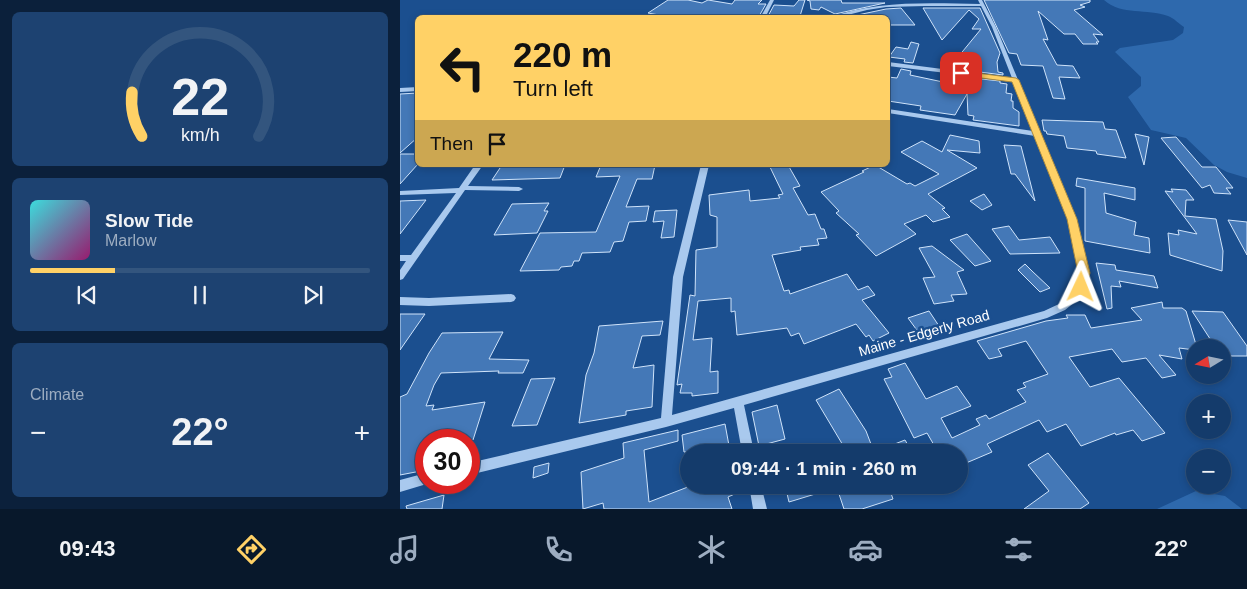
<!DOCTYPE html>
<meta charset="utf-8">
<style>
:root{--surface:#143b6b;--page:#1d4271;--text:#f1f3f6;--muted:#9dadc1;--line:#33557e;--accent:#ffd166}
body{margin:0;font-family:Helvetica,sans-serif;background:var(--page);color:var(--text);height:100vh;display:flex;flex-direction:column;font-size:19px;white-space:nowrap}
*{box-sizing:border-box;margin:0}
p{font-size:16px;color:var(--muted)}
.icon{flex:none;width:28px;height:28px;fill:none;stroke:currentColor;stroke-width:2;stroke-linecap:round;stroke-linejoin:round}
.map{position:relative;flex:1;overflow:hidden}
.sheet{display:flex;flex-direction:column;gap:12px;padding:12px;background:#0b203b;width:400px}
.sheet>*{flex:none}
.hud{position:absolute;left:15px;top:15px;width:475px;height:152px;border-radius:8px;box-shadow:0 2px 8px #0003,0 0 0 1px var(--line);background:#ffd166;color:#111;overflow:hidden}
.needle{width:32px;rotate:260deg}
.tools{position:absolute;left:786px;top:339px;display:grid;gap:10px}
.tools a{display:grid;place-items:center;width:45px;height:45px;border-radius:50%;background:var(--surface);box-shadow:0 2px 8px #0003,0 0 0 1px var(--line);font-size:25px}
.speed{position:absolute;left:15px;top:429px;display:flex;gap:10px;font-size:25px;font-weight:700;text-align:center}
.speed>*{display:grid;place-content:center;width:65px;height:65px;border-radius:50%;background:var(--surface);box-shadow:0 2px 8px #0003,0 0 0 1px var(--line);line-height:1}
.speed .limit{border:8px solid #d22;background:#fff;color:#111}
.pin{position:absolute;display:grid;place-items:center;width:42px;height:42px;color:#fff;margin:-21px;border-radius:10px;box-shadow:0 2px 8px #0006}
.me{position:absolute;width:55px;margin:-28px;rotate:2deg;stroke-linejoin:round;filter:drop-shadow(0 0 4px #0008)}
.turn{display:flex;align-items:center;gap:18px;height:105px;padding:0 15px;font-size:22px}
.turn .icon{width:65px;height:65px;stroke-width:2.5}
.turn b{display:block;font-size:35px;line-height:42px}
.then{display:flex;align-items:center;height:48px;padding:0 15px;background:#0003;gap:10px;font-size:19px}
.big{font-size:38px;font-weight:800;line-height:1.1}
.sheet .card{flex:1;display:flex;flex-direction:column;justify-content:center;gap:8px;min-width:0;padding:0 18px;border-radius:8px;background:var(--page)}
.sheet .dial{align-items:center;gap:0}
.dial svg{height:130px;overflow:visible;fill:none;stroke:var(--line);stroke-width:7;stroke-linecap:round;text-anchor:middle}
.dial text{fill:var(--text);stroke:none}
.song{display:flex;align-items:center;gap:15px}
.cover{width:60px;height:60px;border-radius:8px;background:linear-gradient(135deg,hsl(180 70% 55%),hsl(320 70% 35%))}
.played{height:5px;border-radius:2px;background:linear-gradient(90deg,var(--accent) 25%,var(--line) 25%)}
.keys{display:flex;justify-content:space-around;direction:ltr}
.heat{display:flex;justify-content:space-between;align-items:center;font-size:28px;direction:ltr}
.trip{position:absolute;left:280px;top:444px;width:288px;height:50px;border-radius:25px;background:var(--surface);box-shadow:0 2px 8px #0003,0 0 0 1px var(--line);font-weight:800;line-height:50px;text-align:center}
.dock{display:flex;height:80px;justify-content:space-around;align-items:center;background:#08182b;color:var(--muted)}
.dock .icon{width:35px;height:35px}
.dock .selected{color:var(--accent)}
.dock b{font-size:22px;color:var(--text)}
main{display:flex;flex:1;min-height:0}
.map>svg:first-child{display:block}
.green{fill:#2e69ad}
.building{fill:#4478b7;stroke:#cfe3fa}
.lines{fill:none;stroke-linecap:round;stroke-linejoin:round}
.minor{fill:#a9c9ee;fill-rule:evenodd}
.route{fill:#ffd166;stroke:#a68842}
.labels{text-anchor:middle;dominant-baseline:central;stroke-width:5;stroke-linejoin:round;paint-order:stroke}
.street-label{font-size:14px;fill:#fff;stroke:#1b4f8f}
</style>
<main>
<section class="sheet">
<div class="card dial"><svg viewBox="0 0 100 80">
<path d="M14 69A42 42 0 1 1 86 69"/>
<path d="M14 69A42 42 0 0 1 8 42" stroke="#ffd166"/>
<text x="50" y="56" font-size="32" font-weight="700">22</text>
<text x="50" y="72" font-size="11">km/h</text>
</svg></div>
<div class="card">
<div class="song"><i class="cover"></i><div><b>Slow Tide</b><p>Marlow</p></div></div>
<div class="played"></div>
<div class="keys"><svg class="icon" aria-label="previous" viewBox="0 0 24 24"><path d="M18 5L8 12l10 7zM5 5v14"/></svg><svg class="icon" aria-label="pause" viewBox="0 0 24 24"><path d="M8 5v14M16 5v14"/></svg><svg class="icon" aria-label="next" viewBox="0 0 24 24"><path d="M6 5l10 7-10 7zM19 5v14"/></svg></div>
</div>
<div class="card"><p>Climate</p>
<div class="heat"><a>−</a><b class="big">22°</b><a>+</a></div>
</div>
</section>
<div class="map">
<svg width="847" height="509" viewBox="0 0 847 509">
<rect width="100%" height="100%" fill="#1b4f8f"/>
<!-- green -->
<path class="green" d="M704,0h143v178l-20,-6 -13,-7 -28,-27 -35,-8 -23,-33 13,-11v-9l-26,-25 5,-4 53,-8 10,-7 1,-6c-5,-3 -10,-9 -16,-11 -21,-8 -46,0 -64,-16z
M796,491l29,5 17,13h-85z"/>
<!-- building -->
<path class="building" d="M268,0h20l14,3 6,-3 24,4 3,-4h27l-4,4h8l-8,14h-82l-28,-5z
M399,0h6l-5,16 -33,2 7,-13 20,1z
M407,0h34l1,3h43l-50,11 -14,-7 -2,3 -8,-1 -1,-8z
M584,0h106v2l-10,3 5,2 -11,3 29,25 -10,-1 6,8h-3l2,2h-15l-8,-10h-11l-26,-23 10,29 -5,-1 14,26 16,1 7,12 -21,-1 6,22 -12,-1 -10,-32 -22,-1 -4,-11 -8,-1z
M501,8l14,17h-27v-7l-40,-1 38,-8z
M523,8h57l20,45 -3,9 1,10 5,1v2l-54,-7 32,-39h-9l7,-10 -10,-9 -27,30z
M511,42l8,2 -6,19 -9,-1 1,-3 -16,-2 7,-10 12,2z
M501,69l10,2 -1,4 33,7 2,-7 55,6v2l7,1 -1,9 6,1 -1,7h2v7l6,4v14l-46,-6 1,-4 -6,-1 -1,-21 -12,21 -35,-5 1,-4 -33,-5v-24l9,1z
M18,93v44l-18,16v-59z
M642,120l61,2 2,7 11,1 10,28 -29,-4 -1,-3 -29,-3 -3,-12 -17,-2 -1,-3h-2z
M735,134l14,3 -5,28z
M550,135l29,6 1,12 -33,-3 30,18 -49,26 17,14 -3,1 8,8 -17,5 -7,-7 -22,9 12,10 -40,22 -20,-21 3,-1 -23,-21 3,-2 -18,-19 43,-20 -2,-1 13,-6 32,19 3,-1 5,3 24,-12 -38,-22 21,-11 20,11z
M776,137l26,30h14l17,21h-7l5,6 -17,-1 -4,-8 -8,3 -41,-50z
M604,145l17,1 14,55 -20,-27h-4z
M0,154h18v10l-18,20z
M102,165h63l-5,13 -68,2z
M201,165h54l-3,14h-15l-11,28 23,-1 -3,15 -17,1 -6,19 -9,1 -4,10 -28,1 -3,8h-5l-2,5 -11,1 -2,3 -39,1 20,-38 56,-1 24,-56 -24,1z
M369,165h19l12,21 -7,2 15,27 7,-1 6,15h3l3,9 -10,1 2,6 -19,2 1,3 -29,5 12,36 5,-1 1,4 57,-20 11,16 10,-4 7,9 -13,5 27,33 -16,8 -4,-6 -3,2 -10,-13 -52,20 -5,-11 -8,3 -4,-8 -50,7 -2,-24 -4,1v-14l-33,3 -5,39 19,-2 -2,34 8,-1v22l-26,3v-3h-12l2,-9 -5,1 13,-90 5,1 1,-46 21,-3v-30l-7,-2 -1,-20 40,-5 1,11 30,-3 -2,-3 5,-1z
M677,178l58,10v12l-31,-7 2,20 30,9 -2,13 15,3 1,15 -65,-12v-53l-9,-2z
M771,189l15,1 8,10h-8l-1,16 31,3 7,32 -1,20 -52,-16 -2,-22 11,2 -1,-5 19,4 -32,-43 8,1z
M584,194l8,11 -10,5 -12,-9z
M26,200l-26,34v-33z
M149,203l-5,8h4l-11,22 -43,2 18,-31z
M277,210l-3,27 -13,1 3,-17 -11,1 2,-11z
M828,220l19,2v33z
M609,226l10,14 31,-3 10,16 -50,1 -18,-25z
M567,234l24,27 -16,5 -25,-26z
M532,246l32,24 -7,2 10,22 -16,1 3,6 -20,3 -11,-26 12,-1 -16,-29z
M696,263l19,2 1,5 38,6 4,12 -39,-7 2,6 -10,-1 1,22 -5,1z
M625,264l7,7 18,17 -10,4 -22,-22z
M762,302l1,6h19l4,3 11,37h-2v2l-16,-2 3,11 -23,-4 17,20 -14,3 -16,-20 -24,4 -10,-13 -43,8 21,30 29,-9 46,55 -23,8 -9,-11 -17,5 -1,-2 -34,13 -15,-22 -19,8 -8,-12 -52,24 5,8 -33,14v-14h-21l-11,-19 -13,5 -30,-59 8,-2 -4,-8 17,-6 21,36 31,-13 14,20 -30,12 11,20 28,-13 -4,-6 10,-4 3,4 37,-17 -9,-12 9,-3 -3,-4 25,-9 -22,-33 -28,8 4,7 -13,3 -12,-18 69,-20 22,-3 -2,-3h19l6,13 51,-8 -11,-12z
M529,311l10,15 -20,7 -11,-15z
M792,311l31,1 24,34v10h-25v-8h-6z
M0,314h25l-25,36z
M263,321l-3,14 -18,1 -9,32 21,-3 -2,42 -26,4v4l-47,8 7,-48 8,-22 5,-27z
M103,332l-14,27 40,1 -6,13h-25l1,-2 -58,2 -7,12 -8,21 8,-1 -2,5 53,-8 -12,38h-47v30l-26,5v-78l7,-3 22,-41 13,-20z
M155,378l-18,47 -25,1 19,-47z
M439,389l27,42 8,21h-27l-31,-52z
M377,405l8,34 -26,7 -7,-34z
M325,424l5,27 -7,1h-39l-2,-17z
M278,430v11l-34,9 5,52 44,-17h54l1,3 -20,9 4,12h-128l-1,-6 -20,6 -2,-37 43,-14 -1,-15z
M505,440l7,12h-38z
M648,453l41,50 -9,6h-56l25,-18 -21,-26z
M149,463l-1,10 -15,5 1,-11z
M385,485h50v3l-46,14z
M436,485h52l5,14 -31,10h-18z
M44,495l-2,14h-35l-1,-3z"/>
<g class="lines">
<!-- minor -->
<path class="minor" d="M370,0h4l-9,18h-5z
M578,0h4l14,27 80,192 13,54 -3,14 -11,15 -10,8 -18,8 -303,87 10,47h-12l-8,-44 -68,19 -197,48v-12l192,-45 12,-141 28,-112h8l-26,112 -11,138 372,-104 15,-7 10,-8 8,-10 2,-13 -11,-54 -33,-83 -147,-23v-4l145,22 -20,-50 -125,-15v-4l124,16 -20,-51 -11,-21h-56l-39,1 -19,3 -31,8h-8c47,-18 102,-15 152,-14z
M18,87v4l-18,1v-4z
M75,165h8l-15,21 51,1 4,2 -4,2 -54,-1 -62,89 -3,1v-10l6,-9h-6v-6h11l45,-62 -56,2v-4l59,-3z
M111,294l3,1 2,3 -2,3 -3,1 -82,4 -29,-1v-8l29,1z
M26,473v9l4,1 -30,9v-12z
M349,485h12l6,24h-14z"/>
</g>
<!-- route -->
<path class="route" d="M561,71l55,7 3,2 58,139 13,54 -5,17 -4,1 -6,-4 3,-14 -11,-54 -55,-137 -54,-7 -1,-2z"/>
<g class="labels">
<!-- street labels -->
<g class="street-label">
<text transform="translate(524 333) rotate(-16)">Maine - Edgerly Road</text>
</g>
</g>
</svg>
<div class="tools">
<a><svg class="needle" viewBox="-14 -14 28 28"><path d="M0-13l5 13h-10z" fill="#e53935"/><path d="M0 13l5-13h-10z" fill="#9dadc1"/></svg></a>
<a>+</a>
<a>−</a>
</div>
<div class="speed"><div class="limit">30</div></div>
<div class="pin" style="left:561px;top:73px;background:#d93025"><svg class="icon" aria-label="arrive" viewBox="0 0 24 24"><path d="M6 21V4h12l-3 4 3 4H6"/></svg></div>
<svg class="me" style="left:681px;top:287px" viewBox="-20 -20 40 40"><path d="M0-17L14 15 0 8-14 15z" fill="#ffd166" stroke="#fff" stroke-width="4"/></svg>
<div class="trip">09:44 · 1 min · 260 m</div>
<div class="hud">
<div class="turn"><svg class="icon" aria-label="left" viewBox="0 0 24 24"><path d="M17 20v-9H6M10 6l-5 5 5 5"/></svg><div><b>220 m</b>Turn left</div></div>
<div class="then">Then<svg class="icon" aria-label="arrive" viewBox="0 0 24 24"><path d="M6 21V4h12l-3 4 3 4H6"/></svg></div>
</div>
</div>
</main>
<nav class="dock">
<b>09:43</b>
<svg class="icon selected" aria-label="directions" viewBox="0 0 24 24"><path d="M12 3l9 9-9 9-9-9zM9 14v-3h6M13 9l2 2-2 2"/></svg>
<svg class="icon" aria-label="music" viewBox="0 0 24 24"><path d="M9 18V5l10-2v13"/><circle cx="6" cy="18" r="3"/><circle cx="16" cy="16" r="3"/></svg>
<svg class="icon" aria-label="phone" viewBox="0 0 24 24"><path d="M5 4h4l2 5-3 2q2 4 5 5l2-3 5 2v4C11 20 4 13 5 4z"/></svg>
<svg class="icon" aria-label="climate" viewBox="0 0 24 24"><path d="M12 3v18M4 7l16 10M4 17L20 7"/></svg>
<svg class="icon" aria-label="car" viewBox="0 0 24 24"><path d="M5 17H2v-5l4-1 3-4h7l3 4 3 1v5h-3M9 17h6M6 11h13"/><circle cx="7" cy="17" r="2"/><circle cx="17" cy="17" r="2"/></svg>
<svg class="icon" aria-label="filters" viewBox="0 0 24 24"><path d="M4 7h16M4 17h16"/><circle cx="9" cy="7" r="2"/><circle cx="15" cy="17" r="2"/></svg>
<b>22°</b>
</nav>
